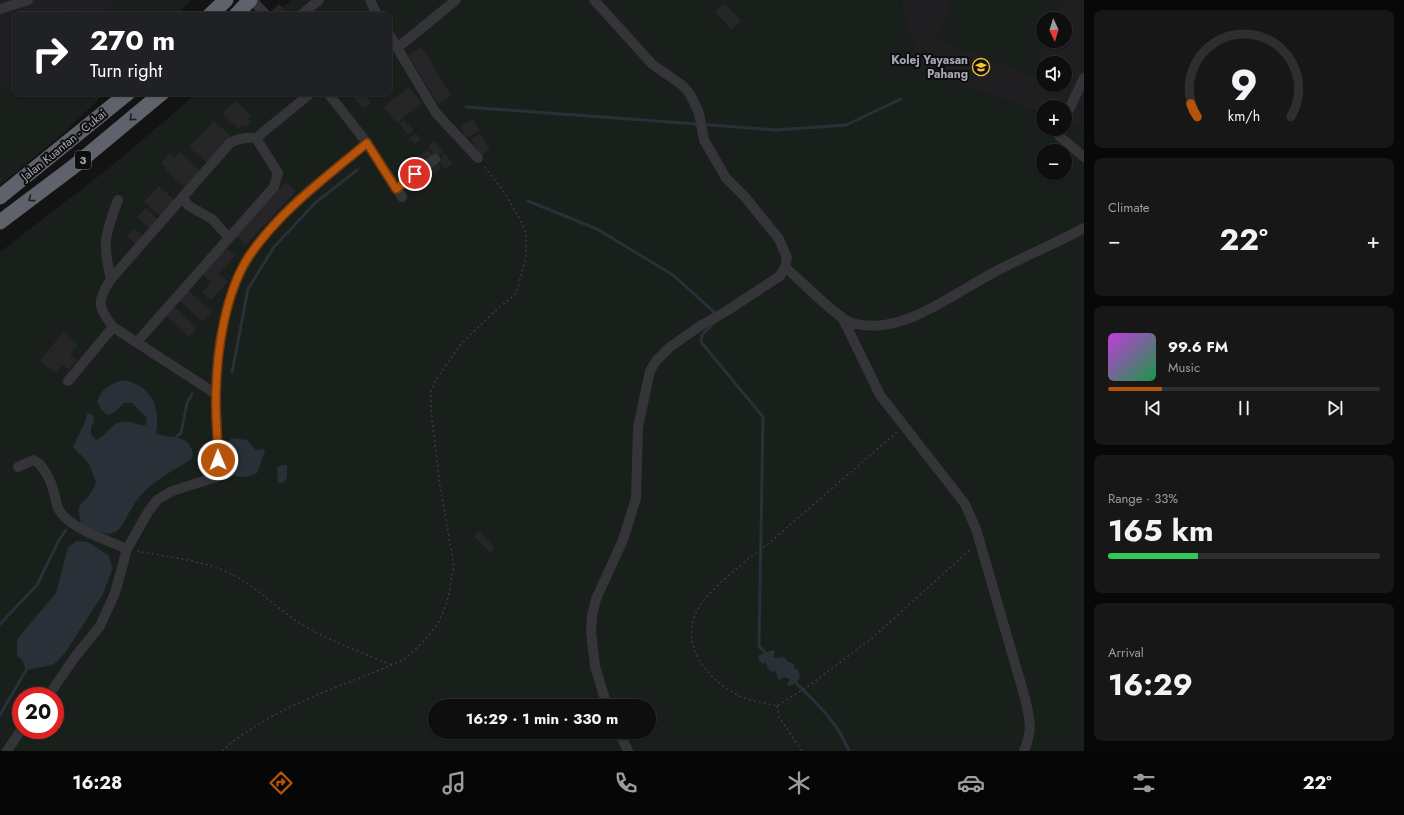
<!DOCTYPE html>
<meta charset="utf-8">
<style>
:root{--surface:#0e0e0f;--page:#171718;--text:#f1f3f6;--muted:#9b9c9e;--line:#2e2e2f;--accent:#b45309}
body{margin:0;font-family:Jost,sans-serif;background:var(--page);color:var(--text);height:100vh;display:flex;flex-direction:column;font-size:15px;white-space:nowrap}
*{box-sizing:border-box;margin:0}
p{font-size:13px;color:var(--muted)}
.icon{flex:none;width:22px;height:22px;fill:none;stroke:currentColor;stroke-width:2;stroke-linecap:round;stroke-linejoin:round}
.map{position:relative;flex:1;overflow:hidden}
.details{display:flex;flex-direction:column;gap:10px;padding:10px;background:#080808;width:320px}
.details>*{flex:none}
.hud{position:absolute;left:12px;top:12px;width:380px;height:84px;border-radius:8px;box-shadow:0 1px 3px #0004,0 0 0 1px var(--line);background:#202124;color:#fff;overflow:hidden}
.needle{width:26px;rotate:176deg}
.tools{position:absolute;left:1036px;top:12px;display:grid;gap:8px}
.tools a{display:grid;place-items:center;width:36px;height:36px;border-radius:50%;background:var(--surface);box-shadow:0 1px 3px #0004,0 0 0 1px var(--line);font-size:20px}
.speed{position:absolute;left:12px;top:687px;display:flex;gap:8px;font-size:20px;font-weight:700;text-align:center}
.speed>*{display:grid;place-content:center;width:52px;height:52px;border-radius:50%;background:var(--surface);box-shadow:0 1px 3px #0004,0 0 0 1px var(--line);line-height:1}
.speed .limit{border:6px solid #d22;background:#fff;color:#111}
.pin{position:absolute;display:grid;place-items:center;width:34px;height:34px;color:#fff;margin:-17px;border:2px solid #fff;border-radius:50%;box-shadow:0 1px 4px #0007}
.me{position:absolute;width:44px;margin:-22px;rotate:359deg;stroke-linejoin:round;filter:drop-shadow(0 0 3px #0008)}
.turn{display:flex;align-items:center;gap:14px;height:84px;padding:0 12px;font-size:18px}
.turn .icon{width:52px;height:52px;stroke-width:2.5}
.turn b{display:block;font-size:28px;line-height:34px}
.big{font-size:30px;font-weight:700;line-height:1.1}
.details .widget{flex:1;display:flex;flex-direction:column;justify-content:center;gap:6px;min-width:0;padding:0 14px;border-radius:8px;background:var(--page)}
.details .dial{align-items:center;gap:0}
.dial svg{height:104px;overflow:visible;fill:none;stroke:var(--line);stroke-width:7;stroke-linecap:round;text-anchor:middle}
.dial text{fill:var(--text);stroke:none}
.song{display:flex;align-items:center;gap:12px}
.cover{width:48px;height:48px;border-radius:6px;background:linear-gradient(135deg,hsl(290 70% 55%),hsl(140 70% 35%))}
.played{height:4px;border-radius:2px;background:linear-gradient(90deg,var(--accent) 20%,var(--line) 20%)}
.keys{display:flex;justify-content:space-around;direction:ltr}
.heat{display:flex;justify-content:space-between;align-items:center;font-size:22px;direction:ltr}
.charge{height:6px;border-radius:3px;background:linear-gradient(90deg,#34c759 33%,var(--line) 0)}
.trip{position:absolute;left:428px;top:699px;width:228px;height:40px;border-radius:20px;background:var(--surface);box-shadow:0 1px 3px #0004,0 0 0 1px var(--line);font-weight:700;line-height:40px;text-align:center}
.tab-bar{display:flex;height:64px;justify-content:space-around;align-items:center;background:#060606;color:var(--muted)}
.tab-bar .icon{width:28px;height:28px}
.tab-bar .selected{color:var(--accent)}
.tab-bar b{font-size:18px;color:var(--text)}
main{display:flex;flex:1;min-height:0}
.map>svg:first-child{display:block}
.built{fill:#1f1f21;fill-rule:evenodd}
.green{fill:#191f1a;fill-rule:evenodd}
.water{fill:#293038}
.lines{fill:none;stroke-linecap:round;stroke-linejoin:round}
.stream{stroke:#293038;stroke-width:3}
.building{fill:#262628}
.path{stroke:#3a3b40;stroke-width:1.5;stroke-dasharray:2 3;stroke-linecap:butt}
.minor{stroke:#343439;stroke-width:10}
.highway{stroke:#60626b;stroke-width:15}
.oneway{stroke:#1e1f21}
.route-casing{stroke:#753606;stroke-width:10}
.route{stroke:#b45309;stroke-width:7}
.labels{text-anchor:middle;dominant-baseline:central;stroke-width:4;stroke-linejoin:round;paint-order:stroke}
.shield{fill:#0e0e0f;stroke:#777a83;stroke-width:1}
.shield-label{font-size:11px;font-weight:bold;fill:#a4a8b5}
.poi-label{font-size:12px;font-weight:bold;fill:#a4a8b5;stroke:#0e0e0f;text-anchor:end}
.street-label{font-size:12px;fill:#a4a8b5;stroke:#0e0e0f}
</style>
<main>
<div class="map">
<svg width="1084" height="751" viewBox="0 0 1084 751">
<rect width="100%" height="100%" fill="#131314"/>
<!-- built -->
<path class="built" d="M0,0h191l-14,15h-162v78h90l-40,39 -65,53z
M900,0h184v129l-19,-7v-15h-22v7l-123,-44zM1043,19h22v22h-22zM1043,63h22v22h-22z"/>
<!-- green -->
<path class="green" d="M117,0h74l-14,15h-75z
M291,0h609l20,70 123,44v15h22v-7l19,7v622h-1084v-499l114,-88 83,-71h192v-78h-114zM1043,151h22v22h-22zM21,696h34v34h-34zM435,706h214v26h-214z
M952,0h111l-7,19h-13v22h4l-13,35 -97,-36z
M15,88v5h90l-40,39 -65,53v-94z"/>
<!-- water -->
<path class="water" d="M122,380c28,4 39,25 34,53 13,7 35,-1 37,23l-3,4c-16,10 -35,20 -48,34 -24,26 -15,56 -61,29 -5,-21 -2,-15 9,-29 3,-3 4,-8 6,-12l-8,-20 -15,-15c3,-7 6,-12 9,-19 3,-4 3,-10 6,-15l5,2 1,6 -3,6v7l5,6c10,-3 14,-16 25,-18 9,-2 16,4 25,3l1,-7 -15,-15h-8l-9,9 -7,3 -6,-4 -5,-9c5,-14 12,-17 25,-22z
M231,438l16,2 9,10 7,-1 2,3 -8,21c-10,5 -20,5 -31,0l-4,-29 6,-2z
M281,465h6v13l-4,5h-5l-1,-15z
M77,541l11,1 20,13 5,13 -10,26 -38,59 -12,12 -27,5 -4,-10 -5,-4v-17l39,-46 12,-46z
M772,650l3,1 -2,6 3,1 8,-1 3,4 7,3 1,5h3l2,9 -4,5 -7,3 -2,-1 3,-6 -6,-2 -5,3 -2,-4 -1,-5 -4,1 -5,-5 -2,-5 -2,2 -5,-5 1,-4z"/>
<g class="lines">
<!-- stream -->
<path class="stream" d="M466,107l310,23 70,-5 55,-26
M528,201l69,28 76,46 41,37 1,4
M716,321l-14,14 -1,7 62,75 -4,229 8,8
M232,372l16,-83 26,-42 41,-44 42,-33
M177,436l4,-3 6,-30 5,-9
M0,624l37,-39 22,-45 7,-10
M794,681c22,22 43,40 55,70
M0,715l26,-45"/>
</g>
<!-- building -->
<path class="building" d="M725,3l16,18 -10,9 -16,-19z
M279,4l7,7 -4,4h-15z
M72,10l5,5h-11z
M422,47l29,49 -13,8 -30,-49z
M409,87l13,16 -25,20 -14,-16z
M350,93h22l-5,4 4,6 -8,6z
M235,101l16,14 -4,4 4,3 -5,6 -4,-3 -3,4 -17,-15z
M473,119l7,12 -14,7 -6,-12z
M404,120l10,11 -6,4 -9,-11z
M214,121l18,16 -25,26 -18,-16z
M416,133l5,6 -6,5 -6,-6z
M480,134l10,15 -9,6 -10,-16z
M435,141l8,11 -7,5 -8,-11z
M428,150l5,6 -22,17 -5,-7z
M180,152l22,20 -16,17 -21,-20 1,-1 -5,-5 8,-10 6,5z
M445,154l8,9 -8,6 -7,-9z
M437,161l5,7 -22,17 -5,-7z
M286,182l10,9 -50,54 -10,-9z
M159,186l18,16 -15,16 -18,-16z
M146,208l14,13 -9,9 -14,-13z
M134,228l10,9 -7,8 -10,-9z
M226,247l9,9 -24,26 -10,-8z
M219,274l9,8 -17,18 -9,-8z
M188,290l24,22 -9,10 -24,-22z
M174,306l23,22 -8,9 -23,-21z
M63,332l15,13 -8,10 7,5 -8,10 -6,-5 -7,8 -16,-12z
M479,531l16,17 -5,5 -16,-17z"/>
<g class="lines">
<!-- path -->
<path class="path" d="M897,432l-129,112c-16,11 -60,47 -69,63 -22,37 8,72 40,89 11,5 27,7 38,10l33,-21 61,-46 101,-91
M137,551c30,6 66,9 94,23 25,12 44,33 67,48 29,18 62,30 94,43
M777,706l2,11 23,34
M222,751c52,-46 121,-64 183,-92l17,-16 16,-19 9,-22 7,-36 -14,-80 -9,-76v-18l4,-11 26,-37 36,-35 19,-15 10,-38v-22l-6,-15 -16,-27 -20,-26"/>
<!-- minor -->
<path class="minor" d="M252,0l14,15
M370,0l7,15
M594,0l58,64 30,21 8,9 9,19 5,27 22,38 19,19 34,42 8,19 -2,9 -5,9 -55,36 -25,14 -30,21 -14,14 -6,10 -12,56 -2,71 -13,42 -27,59 -4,17 -1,16 4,34 12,40
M0,9l28,-9
M301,15l18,-15
M389,34l47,79 42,45
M397,48l59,-48
M328,93l39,50 35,54
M1065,118l19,-40
M1057,129l2,7 25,21
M396,189l39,-30
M183,199l6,7 23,13 17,19
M785,267c14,12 53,52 67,56 47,14 98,-27 137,-48 31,-17 64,-30 95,-47
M111,279c-9,-37 -6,-44 7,-79
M843,319l37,76 85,109 11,25 49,169c5,23 8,31 -1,53
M137,342l137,-155 4,-14 -22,-35
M68,381l45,-54
M216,394l-103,-67c-16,-20 -16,-27 -2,-48l119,-136c9,-5 16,-6 26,-5l55,-45
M18,467l15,-7c10,3 19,23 21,33 2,5 2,11 4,15 9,20 50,32 69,41
M48,696l27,-39 25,-31 15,-33 12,-44 21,-37 9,-12 15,-9 45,-14 2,-6c-1,-26 -3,-51 -3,-76 0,-43 9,-102 33,-138 29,-46 76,-79 118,-114
M619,732l9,19
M7,751l14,-21"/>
<!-- highway -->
<path class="highway" d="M210,15l16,-15
M236,15l14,-15
M0,197l128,-104
M0,222l73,-55 89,-74"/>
</g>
<!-- one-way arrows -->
<defs><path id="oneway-chevron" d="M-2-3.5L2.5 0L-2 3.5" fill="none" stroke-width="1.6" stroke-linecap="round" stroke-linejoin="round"/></defs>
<g class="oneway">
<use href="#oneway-chevron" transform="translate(132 118) rotate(140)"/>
<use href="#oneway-chevron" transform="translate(31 199) rotate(143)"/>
</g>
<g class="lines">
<!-- route casing -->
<g class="route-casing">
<path id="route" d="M218,460c0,-22 -3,-45 -2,-67 1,-43 9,-100 33,-137 31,-45 76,-78 118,-113l29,46 19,-15"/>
</g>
<!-- route -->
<use href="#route" class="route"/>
</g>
<!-- icons -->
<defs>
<g id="university-ring" transform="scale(0.9)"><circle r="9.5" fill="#0e0e0f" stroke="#f5c32b" stroke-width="1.5"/><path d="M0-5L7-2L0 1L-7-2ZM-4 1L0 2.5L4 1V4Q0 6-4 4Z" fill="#f5c32b"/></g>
</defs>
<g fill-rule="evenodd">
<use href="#university-ring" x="981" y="67"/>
</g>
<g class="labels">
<!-- shield labels -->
<rect class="shield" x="75" y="151" width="16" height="18" rx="3"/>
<g class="shield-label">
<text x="83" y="160">3</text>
</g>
<!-- poi labels -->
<g class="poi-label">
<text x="968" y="60">Kolej Yayasan<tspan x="968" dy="14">Pahang</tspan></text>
</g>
<!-- street labels -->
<g class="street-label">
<text transform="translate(64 145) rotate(-39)">Jalan Kuantan - Cukai</text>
</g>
</g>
</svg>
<div class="tools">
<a><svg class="needle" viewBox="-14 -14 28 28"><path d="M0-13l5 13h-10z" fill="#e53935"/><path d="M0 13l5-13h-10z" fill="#9b9c9e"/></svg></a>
<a><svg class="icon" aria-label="sound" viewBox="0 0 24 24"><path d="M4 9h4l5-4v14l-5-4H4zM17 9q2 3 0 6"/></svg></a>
<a>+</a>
<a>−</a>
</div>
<div class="speed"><div class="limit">20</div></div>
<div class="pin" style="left:415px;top:174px;background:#d93025"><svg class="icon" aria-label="arrive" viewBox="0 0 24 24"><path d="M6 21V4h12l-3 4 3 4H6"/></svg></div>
<svg class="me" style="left:218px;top:460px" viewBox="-20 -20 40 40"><circle r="17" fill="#b45309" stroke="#fff" stroke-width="3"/><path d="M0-11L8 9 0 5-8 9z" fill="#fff"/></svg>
<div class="trip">16:29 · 1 min · 330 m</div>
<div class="hud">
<div class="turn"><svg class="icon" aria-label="right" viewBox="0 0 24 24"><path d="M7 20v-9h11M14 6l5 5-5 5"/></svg><div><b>270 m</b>Turn right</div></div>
</div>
</div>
<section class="details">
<div class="widget dial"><svg viewBox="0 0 100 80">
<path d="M14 69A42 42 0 1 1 86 69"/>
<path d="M14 69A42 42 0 0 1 9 59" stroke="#b45309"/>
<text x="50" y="56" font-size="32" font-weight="700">9</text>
<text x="50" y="72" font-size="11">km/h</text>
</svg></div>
<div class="widget"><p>Climate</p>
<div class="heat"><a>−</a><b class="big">22°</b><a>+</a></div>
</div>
<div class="widget">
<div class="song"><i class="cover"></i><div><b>99.6 FM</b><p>Music</p></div></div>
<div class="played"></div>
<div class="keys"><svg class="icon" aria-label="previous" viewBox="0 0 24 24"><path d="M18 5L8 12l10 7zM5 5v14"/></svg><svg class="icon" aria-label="pause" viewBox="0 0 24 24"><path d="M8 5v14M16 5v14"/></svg><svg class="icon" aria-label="next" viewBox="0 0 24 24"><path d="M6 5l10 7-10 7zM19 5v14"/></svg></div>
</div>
<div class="widget"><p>Range · 33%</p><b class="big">165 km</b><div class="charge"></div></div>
<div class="widget"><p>Arrival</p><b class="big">16:29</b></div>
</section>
</main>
<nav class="tab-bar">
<b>16:28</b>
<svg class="icon selected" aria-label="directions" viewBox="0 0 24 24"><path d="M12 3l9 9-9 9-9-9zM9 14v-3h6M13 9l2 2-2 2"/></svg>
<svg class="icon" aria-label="music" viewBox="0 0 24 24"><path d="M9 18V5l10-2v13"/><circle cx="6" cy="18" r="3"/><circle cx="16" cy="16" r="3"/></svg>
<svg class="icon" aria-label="phone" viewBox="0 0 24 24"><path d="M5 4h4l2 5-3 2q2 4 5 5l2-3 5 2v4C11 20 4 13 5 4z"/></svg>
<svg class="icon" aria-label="climate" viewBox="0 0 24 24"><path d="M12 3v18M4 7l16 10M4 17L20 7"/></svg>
<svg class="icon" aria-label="car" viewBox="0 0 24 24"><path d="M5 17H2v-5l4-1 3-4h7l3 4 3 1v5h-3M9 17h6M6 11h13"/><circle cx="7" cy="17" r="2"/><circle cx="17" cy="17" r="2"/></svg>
<svg class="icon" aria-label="filters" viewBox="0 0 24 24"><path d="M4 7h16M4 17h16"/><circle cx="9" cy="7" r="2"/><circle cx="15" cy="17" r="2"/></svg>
<b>22°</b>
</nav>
